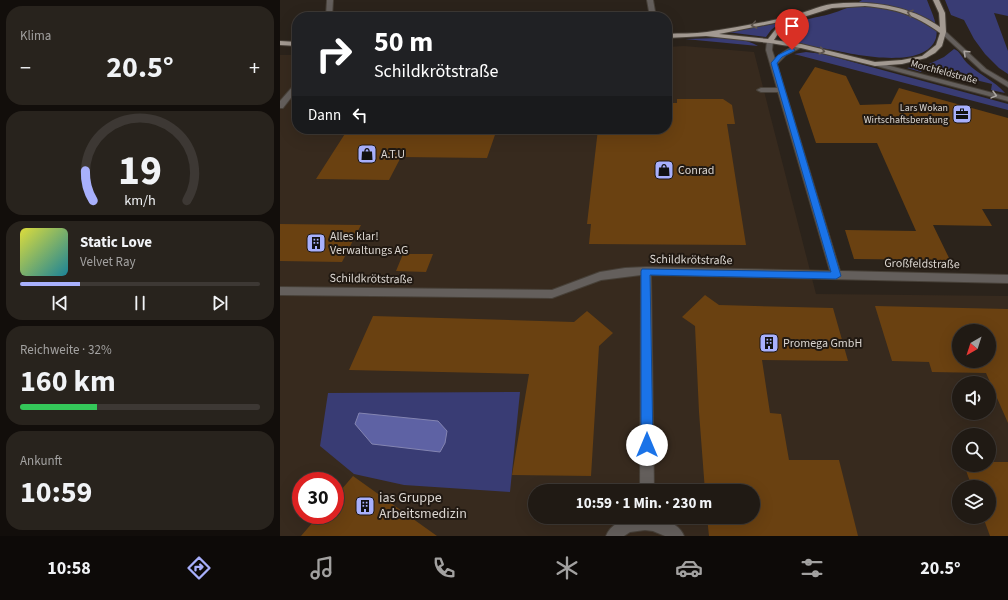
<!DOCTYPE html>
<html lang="de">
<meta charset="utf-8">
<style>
:root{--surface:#201a14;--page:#28231d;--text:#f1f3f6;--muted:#a2a1a0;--line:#3d3834;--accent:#a8b0fc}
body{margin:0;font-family:"Source Sans 3",sans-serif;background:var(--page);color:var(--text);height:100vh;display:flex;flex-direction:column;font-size:15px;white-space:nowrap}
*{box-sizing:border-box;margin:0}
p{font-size:13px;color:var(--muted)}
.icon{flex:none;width:22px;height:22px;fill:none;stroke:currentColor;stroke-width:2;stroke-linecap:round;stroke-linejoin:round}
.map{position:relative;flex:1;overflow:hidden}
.side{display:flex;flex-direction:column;gap:6px;padding:6px;background:#120e0b;width:280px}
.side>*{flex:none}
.guide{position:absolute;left:12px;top:12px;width:380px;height:122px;border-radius:16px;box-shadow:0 4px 16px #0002,0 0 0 1px var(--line);background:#202124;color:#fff;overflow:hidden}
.needle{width:26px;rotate:219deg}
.fabs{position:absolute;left:672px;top:324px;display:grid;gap:8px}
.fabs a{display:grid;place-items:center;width:44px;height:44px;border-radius:50%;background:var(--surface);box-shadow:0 4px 16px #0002,0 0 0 1px var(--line);font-size:20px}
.speed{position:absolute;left:12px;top:472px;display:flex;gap:8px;font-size:20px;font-weight:700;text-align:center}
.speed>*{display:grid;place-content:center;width:52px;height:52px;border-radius:50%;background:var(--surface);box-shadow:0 4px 16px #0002,0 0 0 1px var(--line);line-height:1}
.speed .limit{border:6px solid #d22;background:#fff;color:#111}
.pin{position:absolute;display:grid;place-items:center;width:34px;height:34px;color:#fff;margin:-41px -17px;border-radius:50% 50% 50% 0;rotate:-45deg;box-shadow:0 0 4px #0007}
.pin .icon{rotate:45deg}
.me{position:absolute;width:44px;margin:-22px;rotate:0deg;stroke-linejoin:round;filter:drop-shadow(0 0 3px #0008)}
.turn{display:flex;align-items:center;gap:14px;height:84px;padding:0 16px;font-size:18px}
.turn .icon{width:52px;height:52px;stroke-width:2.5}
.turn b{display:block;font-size:28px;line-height:34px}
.then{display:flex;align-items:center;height:38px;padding:0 16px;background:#0003;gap:8px;font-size:15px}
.big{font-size:30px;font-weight:700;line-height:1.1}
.side .tile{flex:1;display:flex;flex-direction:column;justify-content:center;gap:6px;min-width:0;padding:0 14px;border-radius:16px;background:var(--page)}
.side .dial{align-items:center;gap:0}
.dial svg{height:104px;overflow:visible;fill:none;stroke:var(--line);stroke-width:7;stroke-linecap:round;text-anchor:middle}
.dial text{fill:var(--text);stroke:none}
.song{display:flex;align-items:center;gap:12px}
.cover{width:48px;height:48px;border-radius:6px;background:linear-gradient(135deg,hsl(60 70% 55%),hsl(190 70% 35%))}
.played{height:4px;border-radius:2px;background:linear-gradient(90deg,var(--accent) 25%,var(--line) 25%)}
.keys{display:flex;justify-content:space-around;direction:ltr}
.heat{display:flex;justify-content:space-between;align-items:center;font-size:22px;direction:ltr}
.charge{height:6px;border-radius:3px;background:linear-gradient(90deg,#34c759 32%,var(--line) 0)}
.trip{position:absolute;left:248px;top:484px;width:232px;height:40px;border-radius:20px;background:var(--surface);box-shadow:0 4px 16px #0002,0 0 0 1px var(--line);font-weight:700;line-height:40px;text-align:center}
.tab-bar{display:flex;height:64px;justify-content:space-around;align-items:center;background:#0d0a08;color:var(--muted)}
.tab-bar .icon{width:28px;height:28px}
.tab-bar .on{color:var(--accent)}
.tab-bar b{font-size:18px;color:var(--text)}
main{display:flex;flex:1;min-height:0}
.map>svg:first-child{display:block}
.built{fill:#372a1e;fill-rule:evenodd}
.green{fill:#393c74}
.water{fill:#5e62a4;stroke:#8485b2}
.building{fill:#6a4111;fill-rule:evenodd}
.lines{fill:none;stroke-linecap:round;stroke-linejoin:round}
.minor-casing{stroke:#474038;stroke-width:2}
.major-casing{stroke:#474038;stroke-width:2}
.minor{fill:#645f5c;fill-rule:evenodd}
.major{fill:#a39a92;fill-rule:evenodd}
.oneway{stroke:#5c534c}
.oneway2{stroke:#aba6a2}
.route{fill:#1a73e8;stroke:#114b97}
.labels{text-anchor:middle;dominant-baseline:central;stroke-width:4;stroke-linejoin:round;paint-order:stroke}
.far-street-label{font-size:10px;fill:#dbd6d1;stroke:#211912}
.far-poi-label{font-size:10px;fill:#dbd6d1;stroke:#211912;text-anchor:end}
.poi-label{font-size:12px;fill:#dbd6d1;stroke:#211912;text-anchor:start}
.street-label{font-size:12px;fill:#dbd6d1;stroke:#211912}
.near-poi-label{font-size:14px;fill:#dbd6d1;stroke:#211912;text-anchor:start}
</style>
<main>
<section class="side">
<div class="tile"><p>Klima</p>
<div class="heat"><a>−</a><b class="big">20.5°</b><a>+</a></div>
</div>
<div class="tile dial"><svg viewBox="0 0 100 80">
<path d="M14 69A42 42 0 1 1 86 69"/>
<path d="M14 69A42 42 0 0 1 8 46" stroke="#a8b0fc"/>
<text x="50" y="56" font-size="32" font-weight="700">19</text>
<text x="50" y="72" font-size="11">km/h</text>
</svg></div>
<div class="tile">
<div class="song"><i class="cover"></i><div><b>Static Love</b><p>Velvet Ray</p></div></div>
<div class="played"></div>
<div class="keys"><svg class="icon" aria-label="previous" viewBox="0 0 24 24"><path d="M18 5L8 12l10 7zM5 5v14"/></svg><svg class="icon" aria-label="pause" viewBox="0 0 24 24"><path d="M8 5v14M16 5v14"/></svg><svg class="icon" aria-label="next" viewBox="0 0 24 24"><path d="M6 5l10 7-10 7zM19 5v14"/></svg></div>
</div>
<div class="tile"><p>Reichweite · 32%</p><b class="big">160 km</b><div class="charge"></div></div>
<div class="tile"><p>Ankunft</p><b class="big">10:59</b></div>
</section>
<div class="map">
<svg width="728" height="536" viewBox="0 0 728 536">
<rect width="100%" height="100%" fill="#2b231b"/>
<!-- built -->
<path class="built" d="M404,46l70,6 62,242 192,2v240h-728v-481h17v74h370v-82zM679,331h30v30h-30zM679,383h30v30h-30zM679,435h30v30h-30zM21,481h34v34h-34zM679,487h30v30h-30zM255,491h218v26h-218z"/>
<!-- green -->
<path class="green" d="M582,0h65c4,11 12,26 9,38 -10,32 -80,17 -103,12 -15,-3 -35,-4 -46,-15v-4c10,-12 29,-13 43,-17 10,-3 23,-8 32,-14z
M665,0h63v16l-14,-3 14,38v23l-9,-6 -14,-14 -11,-15 -10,-19 -13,-5z
M500,23l-9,7 -5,7 -39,-5z
M405,39c23,0 53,-5 73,7z
M674,49c6,2 8,9 13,14 11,11 28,18 38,30l-14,-3 1,-6 -69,-17 -2,5 -14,-4 22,-4 15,-7z
M526,52l17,2 185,50v6l-214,-56z
M240,392l-10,100 -106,-7 -50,-11 -34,-28 8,-53z"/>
<!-- water -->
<path class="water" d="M79,413l79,8 9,10 -2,12 -5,9 -68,-8 -17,-20z"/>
<!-- building -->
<path class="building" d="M535,67l31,9 14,29 31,-1 8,-16 109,30v91h-26l10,17 -59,-1 17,35 -96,-1 -9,-29 71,1 -39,-88h-61l-17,-51z
M397,99h46l9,6 3,19h-8l19,121 -157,-1 2,-20h-4l11,-95h69v-26h10z
M68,129h149l-10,29 -86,-1 -12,23 -73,-1z
M0,224l81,1 -19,37 -62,-1z
M123,254h30l-7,18 -30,-1z
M425,295l14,10 114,3 15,53 -86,-1 8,53 11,1 8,46h50l19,76h-149l-2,-19h46v-26h-48l-6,-79 -4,-86 -13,-9z
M595,306l133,3v114l-22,-50 -54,-1 -3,-10 -37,-1zM679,331h30v30h-30z
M307,311l26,22 -14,13 -8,130 -79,-1 17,-101 -180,-4 24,-54 201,6z
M709,462h19v74h-18l-7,-19h6v-30h-17l-8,-22h25z
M73,476l84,60h-136l18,-21h16v-18z"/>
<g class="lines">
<!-- minor casing -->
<g class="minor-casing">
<path id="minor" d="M47,0h6l-1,17h-6z
M367,0h6l3,17h-6z
M661,31h4l41,38 22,13v5l-26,-16 -41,-38z
M490,39l3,2 -1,9 3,9c6,-6 22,-18 29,-13l-18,9 -9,9 63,207 168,4v8l-357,-8 3,216h-14l1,-216 -40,5 -49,18 -272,-3v-8l272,3 48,-18 25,-4 21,-1 184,4 -52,-179h-17l-4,-2 4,-2h16l-11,-38 1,-9z
M595,62l133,35v4l-135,-36v-2z
M17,83v7l-14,18h-3v-7l15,-17z
M220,129h8l-5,3h-3z
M353,517c17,0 44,1 51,19h-19l-12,-5 -8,-1 -15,2 -6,4h-18c4,-11 16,-16 27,-19z"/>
</g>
<!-- major casing -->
<g class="major-casing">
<path id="major" d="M653,0h6l6,13 1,19 -4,14 -7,7 -9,5 -24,6 -27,2 -74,-18 -31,-5 -64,-7 -39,2v-4c13,-1 27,0 40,-2 27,-4 54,-9 81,-15 15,-3 29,-11 44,-13 37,-4 77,1 108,23l-1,-14zM585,6c31,3 49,8 75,27l-4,12 -14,11 -20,4 -27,2 -74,-18 -27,-4 5,-8 15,-12 38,-12zM504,21l-9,9 -7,9 -49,-5z
M0,41l17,1v4l-17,-1z"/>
</g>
<!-- minor -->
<use href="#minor" class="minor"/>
<!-- major -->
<use href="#major" class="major"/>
</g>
<!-- one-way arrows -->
<defs><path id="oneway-chevron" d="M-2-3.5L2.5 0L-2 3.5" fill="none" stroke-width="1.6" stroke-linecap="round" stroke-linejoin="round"/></defs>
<g class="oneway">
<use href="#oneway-chevron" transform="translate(630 13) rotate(-161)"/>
<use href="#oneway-chevron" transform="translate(474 25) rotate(169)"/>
<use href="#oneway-chevron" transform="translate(542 51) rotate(13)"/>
</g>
<g class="oneway2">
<use href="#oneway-chevron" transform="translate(686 53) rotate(-137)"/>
<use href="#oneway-chevron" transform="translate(714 95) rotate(15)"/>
</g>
<!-- route -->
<path class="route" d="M512,48l3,2 -1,1 -12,6 -5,6 64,213 -5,3 -186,-4 3,170 -2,4 -4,1 -4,-1 -2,-4v-174l1,-2 189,3 -60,-209 7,-8z"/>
<!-- icons -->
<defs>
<g id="office-square" transform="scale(1)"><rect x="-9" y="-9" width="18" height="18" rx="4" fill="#a8b0fc" stroke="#211912"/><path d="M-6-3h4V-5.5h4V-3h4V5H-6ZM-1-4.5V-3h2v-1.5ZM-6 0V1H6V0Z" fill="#111"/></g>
<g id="shop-square" transform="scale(1)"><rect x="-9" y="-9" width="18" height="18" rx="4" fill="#a8b0fc" stroke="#211912"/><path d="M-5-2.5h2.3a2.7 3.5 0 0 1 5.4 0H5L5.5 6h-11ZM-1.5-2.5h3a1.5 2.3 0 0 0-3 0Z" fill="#111"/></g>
<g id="building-square" transform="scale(1)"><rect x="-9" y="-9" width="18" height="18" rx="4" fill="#a8b0fc" stroke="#211912"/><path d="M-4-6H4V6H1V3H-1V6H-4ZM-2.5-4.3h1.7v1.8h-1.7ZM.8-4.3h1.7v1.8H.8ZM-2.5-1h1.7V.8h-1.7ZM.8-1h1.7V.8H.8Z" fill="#111"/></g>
</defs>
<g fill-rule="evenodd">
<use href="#office-square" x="682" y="114"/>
<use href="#shop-square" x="87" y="154"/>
<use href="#shop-square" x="384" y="170"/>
<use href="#building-square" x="36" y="243"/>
<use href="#building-square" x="489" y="343"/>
<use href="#building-square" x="85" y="506"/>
</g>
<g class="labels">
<!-- far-street labels -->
<g class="far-street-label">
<text transform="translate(664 72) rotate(15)">Morchfeldstraße</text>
</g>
<!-- far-poi labels -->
<g class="far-poi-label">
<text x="668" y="108">Lars Wokan<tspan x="668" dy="12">Wirtschaftsberatung</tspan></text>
</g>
<!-- poi labels -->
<g class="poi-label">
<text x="101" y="154">A.T.U</text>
<text x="398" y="170">Conrad</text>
<text x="50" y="236">Alles klar!<tspan x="50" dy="14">Verwaltungs AG</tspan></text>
<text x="503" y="343">Promega GmbH</text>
</g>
<!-- street labels -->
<g class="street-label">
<text transform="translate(411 260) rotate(1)">Schildkrötstraße</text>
<text transform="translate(642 264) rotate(1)">Großfeldstraße</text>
<text transform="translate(91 279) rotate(1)">Schildkrötstraße</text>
</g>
<!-- near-poi labels -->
<g class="near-poi-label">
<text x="99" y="498">ias Gruppe<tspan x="99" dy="16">Arbeitsmedizin</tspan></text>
</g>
</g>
</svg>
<div class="fabs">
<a><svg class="needle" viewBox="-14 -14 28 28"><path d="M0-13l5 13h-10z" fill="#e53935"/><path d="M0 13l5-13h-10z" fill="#a2a1a0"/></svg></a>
<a><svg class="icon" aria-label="sound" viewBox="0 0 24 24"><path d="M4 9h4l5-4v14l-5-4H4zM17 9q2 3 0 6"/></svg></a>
<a><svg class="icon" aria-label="search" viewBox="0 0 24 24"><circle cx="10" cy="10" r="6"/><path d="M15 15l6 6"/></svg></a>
<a><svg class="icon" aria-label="layers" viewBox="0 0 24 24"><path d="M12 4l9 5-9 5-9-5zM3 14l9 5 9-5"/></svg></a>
</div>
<div class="speed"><div class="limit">30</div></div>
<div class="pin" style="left:512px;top:50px;background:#d93025"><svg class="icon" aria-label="arrive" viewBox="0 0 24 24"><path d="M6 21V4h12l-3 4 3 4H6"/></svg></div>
<svg class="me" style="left:367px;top:445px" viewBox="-20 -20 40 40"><circle r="19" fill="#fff"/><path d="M0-13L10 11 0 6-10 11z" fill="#1a73e8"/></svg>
<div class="trip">10:59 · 1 Min. · 230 m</div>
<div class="guide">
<div class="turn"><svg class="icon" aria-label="right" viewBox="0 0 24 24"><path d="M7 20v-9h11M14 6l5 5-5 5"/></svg><div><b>50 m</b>Schildkrötstraße</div></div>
<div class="then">Dann<svg class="icon" aria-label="left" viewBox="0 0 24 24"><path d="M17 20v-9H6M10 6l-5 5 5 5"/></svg></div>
</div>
</div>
</main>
<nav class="tab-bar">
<b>10:58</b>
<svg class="icon on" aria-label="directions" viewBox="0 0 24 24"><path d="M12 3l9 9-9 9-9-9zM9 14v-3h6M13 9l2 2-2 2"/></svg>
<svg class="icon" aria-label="music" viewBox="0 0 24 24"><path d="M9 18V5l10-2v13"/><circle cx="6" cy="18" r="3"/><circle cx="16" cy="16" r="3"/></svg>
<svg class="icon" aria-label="phone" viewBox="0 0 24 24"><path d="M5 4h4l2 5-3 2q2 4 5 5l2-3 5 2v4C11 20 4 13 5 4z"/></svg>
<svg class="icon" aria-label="climate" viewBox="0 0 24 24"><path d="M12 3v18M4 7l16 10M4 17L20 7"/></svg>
<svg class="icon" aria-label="car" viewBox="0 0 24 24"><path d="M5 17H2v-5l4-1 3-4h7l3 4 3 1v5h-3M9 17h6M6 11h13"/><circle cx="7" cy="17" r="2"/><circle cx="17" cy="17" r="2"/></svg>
<svg class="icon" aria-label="filters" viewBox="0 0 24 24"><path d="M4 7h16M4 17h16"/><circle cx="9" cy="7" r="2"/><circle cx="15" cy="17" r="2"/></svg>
<b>20.5°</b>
</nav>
